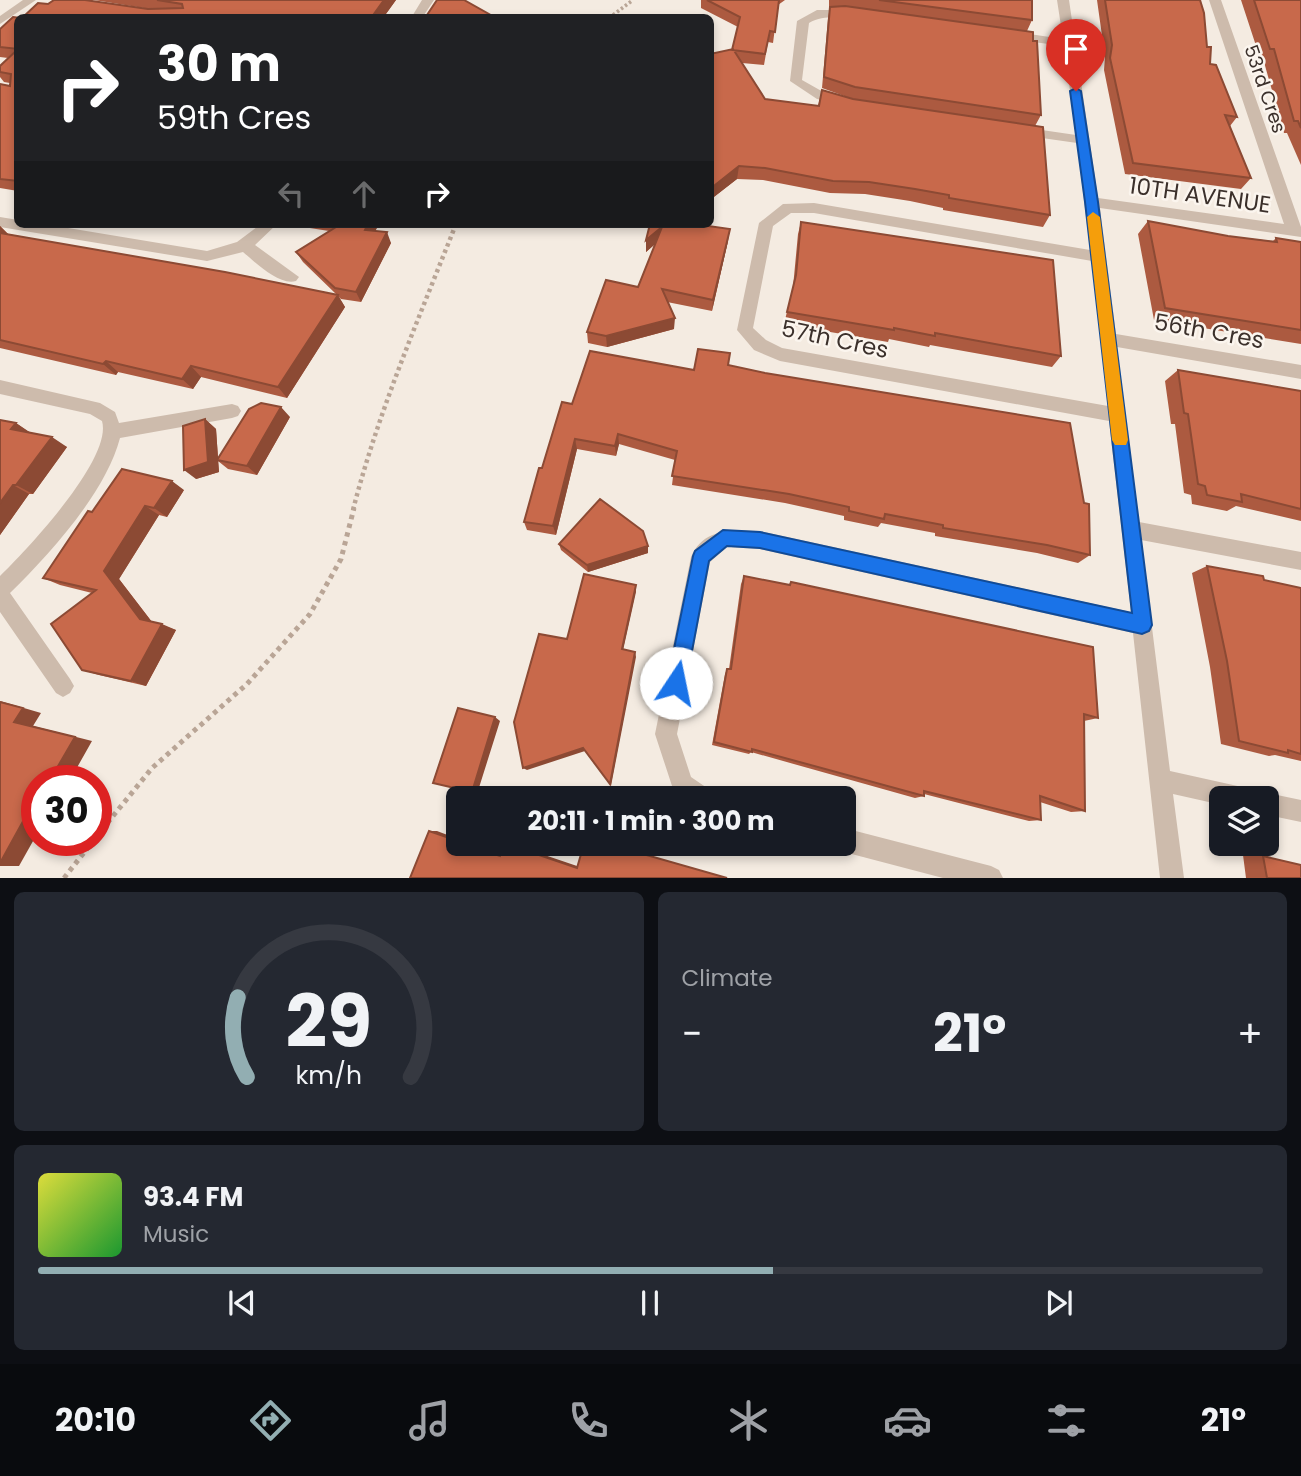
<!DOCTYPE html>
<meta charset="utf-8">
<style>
:root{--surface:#171b24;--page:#242831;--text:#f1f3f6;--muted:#9ea1a6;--line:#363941;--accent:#92aeb2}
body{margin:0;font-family:Poppins,sans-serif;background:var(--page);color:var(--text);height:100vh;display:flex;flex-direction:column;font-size:26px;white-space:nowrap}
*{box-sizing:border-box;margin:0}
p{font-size:23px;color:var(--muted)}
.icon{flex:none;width:38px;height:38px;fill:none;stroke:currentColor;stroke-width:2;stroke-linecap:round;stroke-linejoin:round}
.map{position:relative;height:878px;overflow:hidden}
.details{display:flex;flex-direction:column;gap:14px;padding:14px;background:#0d0f14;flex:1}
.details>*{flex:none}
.banner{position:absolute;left:14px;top:14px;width:700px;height:214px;border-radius:10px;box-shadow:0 4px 10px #0003;background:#202124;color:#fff;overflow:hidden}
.controls{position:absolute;left:1209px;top:786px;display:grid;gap:14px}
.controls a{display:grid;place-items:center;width:70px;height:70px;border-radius:10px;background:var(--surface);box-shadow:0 4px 10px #0003;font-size:35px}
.speed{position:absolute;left:21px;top:765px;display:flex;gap:14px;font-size:35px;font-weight:700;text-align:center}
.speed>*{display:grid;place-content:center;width:91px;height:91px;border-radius:50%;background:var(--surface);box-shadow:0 4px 10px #0003;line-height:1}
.speed .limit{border:10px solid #d22;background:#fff;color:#111}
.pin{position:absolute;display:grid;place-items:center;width:60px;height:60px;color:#fff;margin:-72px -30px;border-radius:50% 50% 50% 0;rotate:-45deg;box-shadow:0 0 7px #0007}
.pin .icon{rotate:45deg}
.me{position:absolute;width:77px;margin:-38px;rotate:11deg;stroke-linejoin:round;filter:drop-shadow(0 0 5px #0008)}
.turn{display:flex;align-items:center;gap:24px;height:147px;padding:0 28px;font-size:32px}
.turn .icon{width:91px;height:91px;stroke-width:2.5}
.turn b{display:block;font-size:49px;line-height:60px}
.lanes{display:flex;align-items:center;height:66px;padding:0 28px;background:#0003;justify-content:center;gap:35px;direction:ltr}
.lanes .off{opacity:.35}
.big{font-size:52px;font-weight:700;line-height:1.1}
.details .card{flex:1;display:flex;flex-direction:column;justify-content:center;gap:10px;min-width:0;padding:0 24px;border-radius:10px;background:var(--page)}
.details .dial{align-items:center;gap:0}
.dial svg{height:182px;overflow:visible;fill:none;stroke:var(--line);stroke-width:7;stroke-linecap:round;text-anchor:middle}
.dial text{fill:var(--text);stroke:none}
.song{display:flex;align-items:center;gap:21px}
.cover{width:84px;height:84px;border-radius:10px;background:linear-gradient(135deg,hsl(60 70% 55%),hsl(130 70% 35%))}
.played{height:7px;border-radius:4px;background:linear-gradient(90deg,var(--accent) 60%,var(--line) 60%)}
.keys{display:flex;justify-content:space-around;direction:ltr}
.heat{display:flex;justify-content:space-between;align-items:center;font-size:38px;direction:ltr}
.details .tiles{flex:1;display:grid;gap:14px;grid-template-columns:1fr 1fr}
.card:last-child{grid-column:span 2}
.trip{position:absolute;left:446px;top:786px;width:410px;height:70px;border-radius:10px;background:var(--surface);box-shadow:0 4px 10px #0003;font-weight:700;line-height:70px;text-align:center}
.menu{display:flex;height:112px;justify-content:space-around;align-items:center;background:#090b0e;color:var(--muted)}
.menu .icon{width:49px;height:49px}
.menu .selected{color:var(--accent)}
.menu b{font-size:32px;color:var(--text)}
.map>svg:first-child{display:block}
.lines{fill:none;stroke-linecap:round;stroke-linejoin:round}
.path-far2{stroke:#b9a596;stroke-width:3.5;stroke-dasharray:2.5 2.5;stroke-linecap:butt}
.path-far1{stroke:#b9a596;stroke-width:4.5;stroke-dasharray:3.5 3.5;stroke-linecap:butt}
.path{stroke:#b9a596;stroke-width:5;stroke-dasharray:4.5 4.5;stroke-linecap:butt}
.minor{fill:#cdbbac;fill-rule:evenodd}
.wall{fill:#ac5a40}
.shaded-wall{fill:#8c4a34}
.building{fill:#c8694b;stroke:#8c4a34;stroke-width:2}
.route{fill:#1a73e8;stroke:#114b97;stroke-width:2}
.slow{fill:#f59e0b}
.labels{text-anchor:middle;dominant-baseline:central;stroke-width:5;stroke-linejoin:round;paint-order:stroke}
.far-street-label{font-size:19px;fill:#3b302b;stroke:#fbf5ee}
.street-label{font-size:23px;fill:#3b302b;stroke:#fbf5ee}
</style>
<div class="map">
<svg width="1301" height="878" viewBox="0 0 1301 878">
<rect width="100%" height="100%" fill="#f4ebe1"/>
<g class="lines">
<!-- path-far2 -->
<path class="path-far2" d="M609,18l24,-18"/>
<!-- path-far1 -->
<path class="path-far1" d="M353,510c25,-98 66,-192 103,-286"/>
<!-- path -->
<path class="path" d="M96,837l56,-69 95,-84 63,-70 31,-55 13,-51
M64,878l30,-38"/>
<!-- minor -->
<path class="minor" d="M23,0h13l-36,24v-8z
M422,0h12l-12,18h-11z
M1057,0h12l29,198 186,26 -75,-224h12l80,227v10l-201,-29 16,126 185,31v14l-184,-32 22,175 162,30v18l-160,-30 29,231 72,16 8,3 3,8h-31v7l-49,-11 11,84h-24l-27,-245 -373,-84 -33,-2 -17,15 -33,172 14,43 19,13 3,8h-30l-9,-6 -19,-58 36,-177c13,-30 42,-27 69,-26l371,81 -22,-191 -329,-60 -26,-11 -17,-20 22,-107 24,-19 31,-1 276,47 -13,-107 -56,-8 -7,-4 7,-4 55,8 -12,-89 -54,-7 -6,-4 6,-4 53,8zM791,213h23l278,48 16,145 -326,-58 -16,-8 -13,-12 20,-102z
M817,10h33l6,3c-13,8 -30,0 -47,10l-7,57 23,13 21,6v6l-29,-6 -27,-18 7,-60z
M0,217l18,3v4h26l163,27 30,-9 24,-18h16l-22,21 44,32 -3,4c-17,5 -41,-19 -53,-29l-36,9 -207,-34z
M0,380l100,23 15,9 4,11 113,-19 6,2 3,5 -3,5 -6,2 -112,20c-14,54 -70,116 -110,155l60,86 4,7 -4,7 -7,4 -7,-4 -56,-81v-36c27,-26 113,-118 102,-155l-12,-7 -90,-20z
M1267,793l34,7v22l-34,-7v-17h-9z
M844,828l147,38 8,4 4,8h-60l-99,-26 -8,-4 -2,-4h10z"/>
</g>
<!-- wall -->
<path class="wall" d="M94,0h302l-13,18h-361l26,-14 102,5z
M701,0h84l-7,5 -5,38 -5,-1 -4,23 -22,-2 23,36 53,7 4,-16 28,8 -28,-10 6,-70 2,-11h-1v-7h203v20l-5,11 6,10 8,74 -6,11 15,89 -7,12 -100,-17v-2l-33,-7 -45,-7 -35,-1 -67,-13 -26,-1 -27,21v-146l22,-4 6,-23 -37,-19z
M1097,0h103l7,47 3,17 27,53 -7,9 21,52 -10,11 -116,-15 -21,-104 1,-13z
M1241,0h60v165l-14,-32h-3l-20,-71 -3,-1z
M18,18v173l-18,-3v-104l10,2v-3l-6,-1 -4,-5v-11l8,-8 -8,-1v-28z
M1148,221l80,15 45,5 3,-3 25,4v102l-147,-24 -16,-86z
M801,222l260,134 -9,11 -122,-22 -1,2 -40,-8 -1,3 -104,-18 9,-37 5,-53z
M201,224h24l-3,4z
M296,224h83l-4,7 16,12 -30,59 -20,-3 -3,-3 7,11 -58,91 -86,-21 -8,12 -75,-17 -2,3 -116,-27v-122l8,8 329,61 -34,-33 -7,-10 33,-21 -32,-5z
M646,240l82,1 -16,70 -45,-9 7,27 -67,18 -19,-4 -1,-11 51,-45 17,-43 -9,8z
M728,365l362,190 -12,8 -41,-10 -102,-17v-3l-54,-10 -3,4 -34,-7v-4l-59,-13 -113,-18 3,-25 -56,-16 -3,12 -39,-7 -21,86 -29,-5 -3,-8 18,-54 30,-64 122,-34z
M1178,370l123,21v130l-65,-15 -9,5 -35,-7 -1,-9 -7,-2 -9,-69h-4l-6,-43z
M290,417l-33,58 -29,-6 -10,-8 1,11 -23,7 9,-60 11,10 2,29z
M0,420l16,3 14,10 37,14 -34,47h-4l-29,41z
M184,490l-17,27 -8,-2 -40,64 33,43 24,8 -30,56 -47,-11 -17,-5 10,-77 -32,-8 -17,-7 49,-66z
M559,544l89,2v7l-60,19 -27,-22z
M1207,566l57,14 37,8v173l-26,-6 -6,1 -48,-12 -11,-77 -18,-94z
M744,576l45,9 2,-3 307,136 -14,3 1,90 -14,1 -31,-10 1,18 -12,1 -105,-27v2l-9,2 -164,-46 -2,2 -37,-9 13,-71 2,-5h2l12,-85z
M1243,855l20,1 38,22h-55z"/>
<!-- shaded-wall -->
<path class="shaded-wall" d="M384,0h12l-13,18h-12z
M739,166l-2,13 -27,21v-11z
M368,224h11l-9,17 -5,-11z
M0,226l8,8 -8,8z
M662,227l-1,12 -15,13v-12z
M730,229l-2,12 -16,70 1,-11z
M387,232l4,11 -30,59 -5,-10z
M338,295l7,12 -58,91 -9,-11z
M675,318l-1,11 -67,18 -1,-11z
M106,361l12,11 -2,3 -13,-11z
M191,366l10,11 -8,12 -11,-10z
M281,407l9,10 -33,58 -10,-9z
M205,419l11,10 3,43 -23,7 -12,-9z
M16,423l15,10 -20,-4z
M618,434l1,10 -3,12 -1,-10z
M52,437l15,10 -34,47 -17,-9z
M575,439l2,10 -21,86 -3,-9z
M172,481l12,9 -17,27 -13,-9z
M13,485l16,9 -29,41v-32z
M145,506l14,9 -40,64 36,47 -15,-7 -36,-48z
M648,546v7l-60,19 -1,-7z
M636,585v7l-14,63v-6z
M162,624l14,6 -30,56 -15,-5z
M635,652l1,5 -25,129 -1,-2z
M0,701l41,12 -8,13 59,15 -22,39h-20z
M495,717l5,4 -23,73 -5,-2z
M583,748l2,3 -58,19 -4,-2z
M37,796v38l-18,32h-19v-3z
M429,831h8l21,8v2z
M464,844h7l35,12h-6z
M507,844h5l68,23 -3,1z"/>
<!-- building -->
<path class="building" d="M54,0h31l63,9 35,-1 -1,-4 -25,-4h227l-13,18h-349l16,-15 10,1z
M437,0h27l32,18h-71z
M707,0h72l-4,32 -5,-1 -5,23 -33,-4 8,-33z
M879,0h153v20z
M1105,0h95l4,13 3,34h4l-1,17 6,1 21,52 -12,-2 26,63 -118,-15 -23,-105 2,-13z
M1254,0h47v128l-3,-7h-4l-20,-72h-4z
M845,6l188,26v9h4l4,74 -186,-28 -31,-10 6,-70z
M13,17l7,1h-2v31l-18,-2v-18z
M18,49v132l-18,-2v-95l10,2 1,-12 -11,-2v-6z
M733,49l32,50 54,7 3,-16 31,9 190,28 7,88 -101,-17v-3l-34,-6 -46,-7 -36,-1 -68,-13 -26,-2 -29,23v-135z
M1148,221l80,15 49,6 -1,-4 25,4v88l-136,-22z
M801,222l252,38 8,96 -126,-23v3l-41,-8v2l-107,-18 9,-37z
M341,224h27l-3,6 22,2 -31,60 -21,-4 -39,-36z
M650,224h44l36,5 -17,71 -51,-11 13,29 -69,18 -19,-4 19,-52 32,7 24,-60 -16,13z
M0,233l225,39 113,23 -60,92 -87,-21 -9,13 -76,-18 -3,3 -103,-24z
M698,349l32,4 -2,12 37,8 305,50 14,80 5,1 1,51 -43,-10 -104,-17v-3l-58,-11 -1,5 -35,-8v-4l-60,-13 -117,-18 5,-25 -59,-17 -3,12 -40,-7 -22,87 -29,-4 15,-54h3l20,-66 10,2 18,-53 104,19z
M1178,370l123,21v118l-60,-15 1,8 -35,-7 -2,-9 -7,-2 -10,-70 -4,-1z
M261,403l20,4 -34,59 -30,-6 32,-51z
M205,419l3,43 -24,8 -1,-44z
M0,420l16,3 -5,6 41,8 -36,48h-3l-13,18z
M122,469l50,12 -18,27 -9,-2 -41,65 36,48 22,5 -31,57 -49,-11 -31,-46 45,-34 -53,-12 45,-67 4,1z
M600,499l43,32 5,15 -61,19 -28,-21z
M1207,566l56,10 1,4 37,8v166l-13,-4v3l-49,-12 -12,-80z
M584,574l52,11 -14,64 13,3 -25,132 -27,-36 -60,20 -9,-46 25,-88 28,5z
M744,576l46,9 1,-3 302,65 5,71 -14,-4 1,97 -45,-15 1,24 -117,-29v5l-172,-47v3l-38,-10 13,-73h4z
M0,702l23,6 -9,14 61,15 -25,43h-13v16l-37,67z
M458,708l37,9 -23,75 -39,-9z
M429,831l29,10v3h6l36,12 4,-12h3l70,24 7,-24h24l119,34h-317z
M1263,856l38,9v13h-34z"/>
<!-- route -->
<path class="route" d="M1076,88l5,3 17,111 54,423 -3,6 -7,3 -382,-86 -33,-2 -18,15 -23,122 -3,7 -7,3 -6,-3 -3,-7 26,-127 2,-5 28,-21 37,2 372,81 -47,-411 -15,-111z"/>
<!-- slow -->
<path class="slow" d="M1093,212l7,5 28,223 -2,5h-11l-3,-5 -25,-223z"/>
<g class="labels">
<!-- far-street labels -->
<g class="far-street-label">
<text transform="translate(1265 89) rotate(71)">53rd Cres</text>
</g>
<!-- street labels -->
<g class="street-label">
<text transform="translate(1200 195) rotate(8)">10TH AVENUE</text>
<text transform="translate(1209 331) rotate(10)">56th Cres</text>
<text transform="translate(835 339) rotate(12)">57th Cres</text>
</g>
</g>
</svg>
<div class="controls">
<a><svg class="icon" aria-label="layers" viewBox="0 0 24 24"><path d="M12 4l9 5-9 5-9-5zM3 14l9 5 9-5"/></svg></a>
</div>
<div class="speed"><div class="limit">30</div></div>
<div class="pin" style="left:1076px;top:91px;background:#d93025"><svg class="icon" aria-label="arrive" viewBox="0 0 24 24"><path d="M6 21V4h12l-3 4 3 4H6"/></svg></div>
<svg class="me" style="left:676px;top:683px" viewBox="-20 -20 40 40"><circle r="19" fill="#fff"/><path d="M0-13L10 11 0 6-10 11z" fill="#1a73e8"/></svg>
<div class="trip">20:11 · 1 min · 300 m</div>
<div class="banner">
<div class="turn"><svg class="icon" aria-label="right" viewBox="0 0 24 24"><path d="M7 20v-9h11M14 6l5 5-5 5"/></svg><div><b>30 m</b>59th Cres</div></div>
<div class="lanes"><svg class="icon off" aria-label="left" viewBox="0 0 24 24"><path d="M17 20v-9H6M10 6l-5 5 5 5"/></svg><svg class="icon off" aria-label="ahead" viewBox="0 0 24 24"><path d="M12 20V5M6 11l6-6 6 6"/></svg><svg class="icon" aria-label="right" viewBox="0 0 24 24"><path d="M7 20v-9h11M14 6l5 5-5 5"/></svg></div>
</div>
</div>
<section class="details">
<div class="tiles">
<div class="card dial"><svg viewBox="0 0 100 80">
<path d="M14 69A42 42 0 1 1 86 69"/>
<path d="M14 69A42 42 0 0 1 10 34" stroke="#92aeb2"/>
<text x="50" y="56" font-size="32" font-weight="700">29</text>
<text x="50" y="72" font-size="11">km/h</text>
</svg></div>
<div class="card"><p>Climate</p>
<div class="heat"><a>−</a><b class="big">21°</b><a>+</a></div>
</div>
<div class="card">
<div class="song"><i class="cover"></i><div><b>93.4 FM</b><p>Music</p></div></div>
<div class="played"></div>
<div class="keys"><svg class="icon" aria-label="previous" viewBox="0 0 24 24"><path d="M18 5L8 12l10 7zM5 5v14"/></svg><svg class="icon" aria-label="pause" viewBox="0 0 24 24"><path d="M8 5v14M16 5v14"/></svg><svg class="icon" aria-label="next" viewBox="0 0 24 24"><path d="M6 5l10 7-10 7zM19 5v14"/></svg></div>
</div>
</div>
</section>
<nav class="menu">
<b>20:10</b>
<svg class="icon selected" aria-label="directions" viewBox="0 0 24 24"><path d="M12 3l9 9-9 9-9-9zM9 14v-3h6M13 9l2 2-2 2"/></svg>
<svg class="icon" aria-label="music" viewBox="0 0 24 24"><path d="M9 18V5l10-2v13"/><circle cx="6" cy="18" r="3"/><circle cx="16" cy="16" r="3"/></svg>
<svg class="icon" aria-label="phone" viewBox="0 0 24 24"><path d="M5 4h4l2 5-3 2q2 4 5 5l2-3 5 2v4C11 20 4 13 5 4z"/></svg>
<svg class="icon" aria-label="climate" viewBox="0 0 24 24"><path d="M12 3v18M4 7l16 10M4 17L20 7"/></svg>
<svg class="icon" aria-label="car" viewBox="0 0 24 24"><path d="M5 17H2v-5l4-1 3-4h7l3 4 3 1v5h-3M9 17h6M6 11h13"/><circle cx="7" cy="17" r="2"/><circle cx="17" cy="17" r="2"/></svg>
<svg class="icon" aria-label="filters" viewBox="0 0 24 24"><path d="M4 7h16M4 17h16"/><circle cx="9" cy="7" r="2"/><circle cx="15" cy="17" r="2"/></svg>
<b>21°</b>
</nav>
